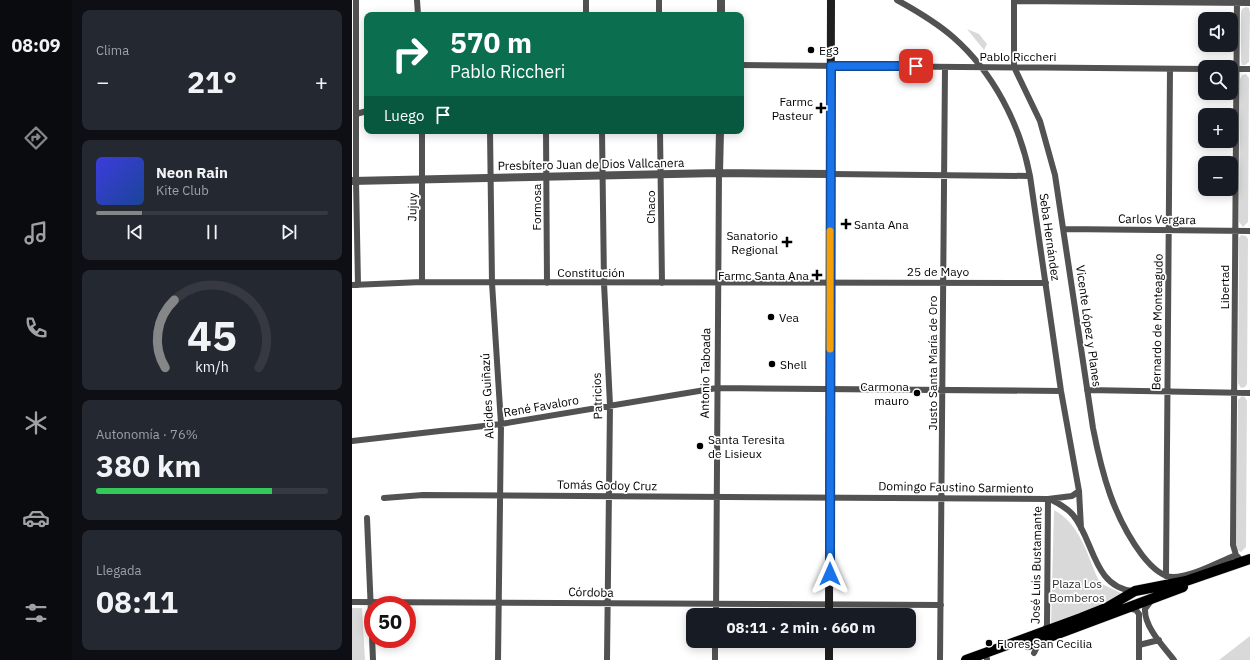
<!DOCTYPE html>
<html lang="es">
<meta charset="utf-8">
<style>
:root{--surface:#171b24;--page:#242831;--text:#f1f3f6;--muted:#9ea1a6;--line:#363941;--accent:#858687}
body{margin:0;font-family:"IBM Plex Sans",sans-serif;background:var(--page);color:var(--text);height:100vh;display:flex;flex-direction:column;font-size:15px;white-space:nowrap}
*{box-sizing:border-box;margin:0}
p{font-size:13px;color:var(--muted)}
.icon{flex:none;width:22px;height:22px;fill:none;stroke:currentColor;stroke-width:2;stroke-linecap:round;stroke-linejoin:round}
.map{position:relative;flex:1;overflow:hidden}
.side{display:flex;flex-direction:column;gap:10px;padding:10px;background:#0d0f14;width:280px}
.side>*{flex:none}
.top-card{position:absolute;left:12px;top:12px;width:380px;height:122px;border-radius:8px;box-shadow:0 2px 10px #0003;background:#0b6e4f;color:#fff;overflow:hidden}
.fabs{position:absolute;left:846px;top:12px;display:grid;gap:8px}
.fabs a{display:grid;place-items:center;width:40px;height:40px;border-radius:8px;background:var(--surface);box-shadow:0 2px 10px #0003;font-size:20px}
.speed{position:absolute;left:12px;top:596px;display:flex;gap:8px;font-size:20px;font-weight:700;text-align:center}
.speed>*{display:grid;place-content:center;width:52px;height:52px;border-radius:50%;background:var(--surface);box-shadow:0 2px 10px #0003;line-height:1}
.speed .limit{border:6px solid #d22;background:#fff;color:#111}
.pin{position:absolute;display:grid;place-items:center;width:34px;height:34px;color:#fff;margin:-17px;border-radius:8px;box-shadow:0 2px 6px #0006}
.me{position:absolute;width:44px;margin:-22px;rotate:0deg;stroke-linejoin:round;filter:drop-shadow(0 0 3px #0008)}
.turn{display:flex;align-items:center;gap:14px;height:84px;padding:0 20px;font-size:18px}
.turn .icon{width:52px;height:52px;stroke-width:2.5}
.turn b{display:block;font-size:28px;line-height:34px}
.then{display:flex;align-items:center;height:38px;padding:0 20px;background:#0003;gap:8px;font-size:15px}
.big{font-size:30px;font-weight:700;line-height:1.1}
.side .card{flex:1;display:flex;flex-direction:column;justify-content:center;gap:6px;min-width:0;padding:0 14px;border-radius:8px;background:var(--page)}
.side .dial{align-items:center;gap:0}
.dial svg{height:104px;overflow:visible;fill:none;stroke:var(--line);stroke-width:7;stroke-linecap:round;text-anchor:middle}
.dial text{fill:var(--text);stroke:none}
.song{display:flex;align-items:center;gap:12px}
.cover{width:48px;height:48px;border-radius:6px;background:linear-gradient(135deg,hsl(240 70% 55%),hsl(220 70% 35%))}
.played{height:4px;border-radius:2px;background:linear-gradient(90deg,var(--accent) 20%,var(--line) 20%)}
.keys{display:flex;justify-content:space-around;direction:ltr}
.heat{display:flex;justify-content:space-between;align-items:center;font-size:22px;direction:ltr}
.charge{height:6px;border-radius:3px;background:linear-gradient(90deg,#34c759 76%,var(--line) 0)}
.trip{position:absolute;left:334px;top:608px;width:230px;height:40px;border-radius:8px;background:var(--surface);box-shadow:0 2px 10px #0003;font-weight:700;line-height:40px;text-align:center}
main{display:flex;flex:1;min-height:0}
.menu{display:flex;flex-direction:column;width:72px;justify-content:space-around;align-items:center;background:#090b0e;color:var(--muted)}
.menu .icon{width:28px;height:28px}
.menu .selected{color:var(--accent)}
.menu b{font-size:18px;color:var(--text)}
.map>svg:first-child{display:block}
.green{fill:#d9d9d9}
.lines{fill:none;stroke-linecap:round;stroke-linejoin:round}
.primary-casing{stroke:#dbdbdb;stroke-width:11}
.minor{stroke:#525252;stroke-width:6}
.tertiary{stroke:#525252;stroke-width:8}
.secondary{stroke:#1f1f1f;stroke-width:8}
.primary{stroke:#000;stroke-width:10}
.route-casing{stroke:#114b97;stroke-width:10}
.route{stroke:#1a73e8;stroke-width:7}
.slow{stroke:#f59e0b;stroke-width:7}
.poi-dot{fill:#000;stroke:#fff;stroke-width:1.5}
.labels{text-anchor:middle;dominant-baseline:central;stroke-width:3.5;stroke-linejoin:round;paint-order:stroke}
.poi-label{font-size:12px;fill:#000;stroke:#fff;text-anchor:start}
.street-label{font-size:12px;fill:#000;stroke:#fff}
.park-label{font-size:12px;fill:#303030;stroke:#fff}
</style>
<main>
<nav class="menu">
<b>08:09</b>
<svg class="icon selected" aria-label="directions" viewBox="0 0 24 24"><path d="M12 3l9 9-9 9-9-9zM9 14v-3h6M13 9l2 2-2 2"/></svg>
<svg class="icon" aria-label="music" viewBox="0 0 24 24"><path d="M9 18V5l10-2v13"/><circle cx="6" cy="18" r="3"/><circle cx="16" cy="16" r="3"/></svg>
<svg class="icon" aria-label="phone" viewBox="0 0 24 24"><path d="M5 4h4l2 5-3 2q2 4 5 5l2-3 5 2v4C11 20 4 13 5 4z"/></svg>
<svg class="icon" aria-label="climate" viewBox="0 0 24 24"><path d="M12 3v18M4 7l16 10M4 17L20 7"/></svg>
<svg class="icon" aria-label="car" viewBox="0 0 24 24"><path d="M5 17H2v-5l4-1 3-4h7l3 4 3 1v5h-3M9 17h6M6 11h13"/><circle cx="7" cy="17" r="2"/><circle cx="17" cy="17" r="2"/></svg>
<svg class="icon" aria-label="filters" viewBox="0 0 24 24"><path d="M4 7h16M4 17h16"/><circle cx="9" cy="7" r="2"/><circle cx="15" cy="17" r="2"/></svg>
</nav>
<section class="side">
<div class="card"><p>Clima</p>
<div class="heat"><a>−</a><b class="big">21°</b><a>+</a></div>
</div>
<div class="card">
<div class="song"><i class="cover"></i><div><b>Neon Rain</b><p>Kite Club</p></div></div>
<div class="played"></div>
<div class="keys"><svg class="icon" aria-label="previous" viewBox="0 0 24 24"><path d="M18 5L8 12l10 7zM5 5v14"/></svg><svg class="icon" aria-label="pause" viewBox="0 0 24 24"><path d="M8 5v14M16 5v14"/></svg><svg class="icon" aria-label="next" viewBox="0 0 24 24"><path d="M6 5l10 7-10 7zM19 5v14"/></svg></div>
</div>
<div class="card dial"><svg viewBox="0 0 100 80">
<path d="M14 69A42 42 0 1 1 86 69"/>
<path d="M14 69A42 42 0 0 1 21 17" stroke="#858687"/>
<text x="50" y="56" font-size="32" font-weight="700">45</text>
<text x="50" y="72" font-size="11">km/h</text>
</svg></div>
<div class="card"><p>Autonomía · 76%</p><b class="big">380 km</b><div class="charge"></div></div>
<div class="card"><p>Llegada</p><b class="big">08:11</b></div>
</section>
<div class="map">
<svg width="898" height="660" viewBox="0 0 898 660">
<rect width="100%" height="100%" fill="#fff"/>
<!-- green -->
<path class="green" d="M894,7l3,1 1,5 -1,49 -4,3h-3l-1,-4v-49l1,-3z
M615,29l12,5 8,10 -3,6z
M894,74l3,4 -1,144 -5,5 -4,-5 1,-143 2,-4z
M889,235l5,1 2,3 -1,145 -2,3 -4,1 -3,-5 1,-145z
M890,396l3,1 2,4 -1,146 -5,5 -4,-2 -1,-5 2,-145z
M702,510c26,14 33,44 44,69l6,6 19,9 -15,8 -57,24z
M0,608h10l3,52h-13z
M898,636v24h-31z"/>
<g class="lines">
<!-- primary casing -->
<g class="primary-casing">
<path id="primary" d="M676,645l155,-58
M614,660l115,-42 25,-10 29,-17 51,-10 64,-22"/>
</g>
<!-- minor -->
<path class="minor" d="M4,0v181l2,104
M65,0l1,15
M234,0v15
M307,0v15
M545,0c20,11 39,22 56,37 40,35 67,87 77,139l31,215 18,100 2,37
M662,0v67l26,54 15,54 38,253c9,46 20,88 49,127 7,9 18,22 31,22 19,0 45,-15 63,-22
M885,0l-4,545 3,10 3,3
M662,1l236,2
M389,65l464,4
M879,69h19
M4,114l11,-3
M138,131l2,152 9,141 -3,236
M194,131l1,152
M250,131l2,152 6,122 -3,255
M308,131l2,152
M479,174l199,2
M712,229l186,2
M70,282v-151
M0,285l70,-3 624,1
M735,390l163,3
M0,441l149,-17 216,-36 344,3
M32,498l39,-3 625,4 24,-3 7,-5
M698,499c8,4 17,9 23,16 21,25 20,72 60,76
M15,518l6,142
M814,576l4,-507
M799,601l-6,8c-1,18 19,38 29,51
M0,602l589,3
M776,608l8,2 3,4v46
M364,615l3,-442
M692,633l3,-8 1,-126
M787,645l20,-5
M682,653l6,-12
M363,660v-19
M588,660l5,-593
M635,660v-1"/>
<!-- tertiary -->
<path class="tertiary" d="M369,15v-15
M367,173l1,-42
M0,181l367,-8 112,1"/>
<!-- secondary -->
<path class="secondary" d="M477,615l2,-615
M477,660v-19"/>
<!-- primary -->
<use href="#primary" class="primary"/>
</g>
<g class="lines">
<!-- route casing -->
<g class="route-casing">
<path id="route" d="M478,574l1,-508h85"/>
</g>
<!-- route -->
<use href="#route" class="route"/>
<!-- slow -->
<path class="slow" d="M478,349v-118"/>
</g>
<!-- markers -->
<g class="poi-dot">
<circle cx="459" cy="50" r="4"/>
<path d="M467 102h4v4h4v4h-4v4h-4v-4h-4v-4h4z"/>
<path d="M492 218h4v4h4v4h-4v4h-4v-4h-4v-4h4z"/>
<path d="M433 236h4v4h4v4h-4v4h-4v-4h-4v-4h4z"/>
<path d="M463 269h4v4h4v4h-4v4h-4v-4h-4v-4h4z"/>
<circle cx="419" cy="317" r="4"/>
<circle cx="420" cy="364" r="4"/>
<circle cx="565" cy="393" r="4"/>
<circle cx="348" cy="446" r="4"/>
<circle cx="637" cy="643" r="4"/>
</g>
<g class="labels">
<!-- poi labels -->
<g class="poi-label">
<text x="467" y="50">Eg3</text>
<text x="461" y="101" text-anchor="end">Farmc<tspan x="461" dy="14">Pasteur</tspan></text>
<text x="502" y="224">Santa Ana</text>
<text x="426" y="235" text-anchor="end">Sanatorio<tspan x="426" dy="14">Regional</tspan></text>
<text x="457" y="275" text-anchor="end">Farmc Santa Ana</text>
<text x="427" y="317">Vea</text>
<text x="428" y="364">Shell</text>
<text x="557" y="386" text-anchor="end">Carmona<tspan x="557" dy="14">mauro</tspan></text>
<text x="356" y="439">Santa Teresita<tspan x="356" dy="14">de Lisieux</tspan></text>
<text x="645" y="643">Flores San Cecilia</text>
</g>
<!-- street labels -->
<g class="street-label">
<text x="666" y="56">Pablo Riccheri</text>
<text transform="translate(239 164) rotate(-1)">Presbítero Juan de Dios Vallcanera</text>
<text transform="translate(60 207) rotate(-89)">Jujuy</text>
<text transform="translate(184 207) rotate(-90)">Formosa</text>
<text transform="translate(298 207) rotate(-90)">Chaco</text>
<text transform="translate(805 219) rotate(1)">Carlos Vergara</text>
<text transform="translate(698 237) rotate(82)">Seba Hernández</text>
<text x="586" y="271">25 de Mayo</text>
<text x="239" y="272">Constitución</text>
<text transform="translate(872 287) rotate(-90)">Libertad</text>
<text transform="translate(805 322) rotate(-89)">Bernardo de Monteagudo</text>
<text transform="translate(737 326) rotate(82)">Vicente López y Planes</text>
<text transform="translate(580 363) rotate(-90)">Justo Santa María de Oro</text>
<text transform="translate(353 373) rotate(-89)">Antonio Taboada</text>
<text transform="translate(135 396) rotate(-93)">Alcides Guiñazú</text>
<text transform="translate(245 396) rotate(-92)">Patricios</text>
<text transform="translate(189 406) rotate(-10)">René Favaloro</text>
<text transform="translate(255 485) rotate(1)">Tomás Godoy Cruz</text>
<text transform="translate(604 487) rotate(1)">Domingo Faustino Sarmiento</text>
<text transform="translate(684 565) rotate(-89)">José Luis Bustamante</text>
<text transform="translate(239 592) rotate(1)">Córdoba</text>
</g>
<!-- park labels -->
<g class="park-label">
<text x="725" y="583">Plaza Los<tspan x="725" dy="14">Bomberos</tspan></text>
</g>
</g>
</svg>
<div class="fabs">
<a><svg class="icon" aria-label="sound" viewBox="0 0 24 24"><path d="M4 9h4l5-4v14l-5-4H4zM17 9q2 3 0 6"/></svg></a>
<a><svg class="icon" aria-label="search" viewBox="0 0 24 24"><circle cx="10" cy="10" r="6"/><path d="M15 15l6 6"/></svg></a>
<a>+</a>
<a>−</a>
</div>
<div class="speed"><div class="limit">50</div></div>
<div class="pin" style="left:564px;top:66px;background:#d93025"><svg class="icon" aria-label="arrive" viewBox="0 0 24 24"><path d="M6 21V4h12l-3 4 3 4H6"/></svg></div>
<svg class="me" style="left:478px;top:574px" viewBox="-20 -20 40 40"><path d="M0-17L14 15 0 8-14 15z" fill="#1a73e8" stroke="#fff" stroke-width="4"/></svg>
<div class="trip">08:11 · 2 min · 660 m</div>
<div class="top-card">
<div class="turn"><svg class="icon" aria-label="right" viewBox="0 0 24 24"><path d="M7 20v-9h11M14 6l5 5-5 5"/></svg><div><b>570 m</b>Pablo Riccheri</div></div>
<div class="then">Luego<svg class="icon" aria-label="arrive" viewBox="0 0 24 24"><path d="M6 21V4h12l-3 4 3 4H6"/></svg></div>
</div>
</div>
</main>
